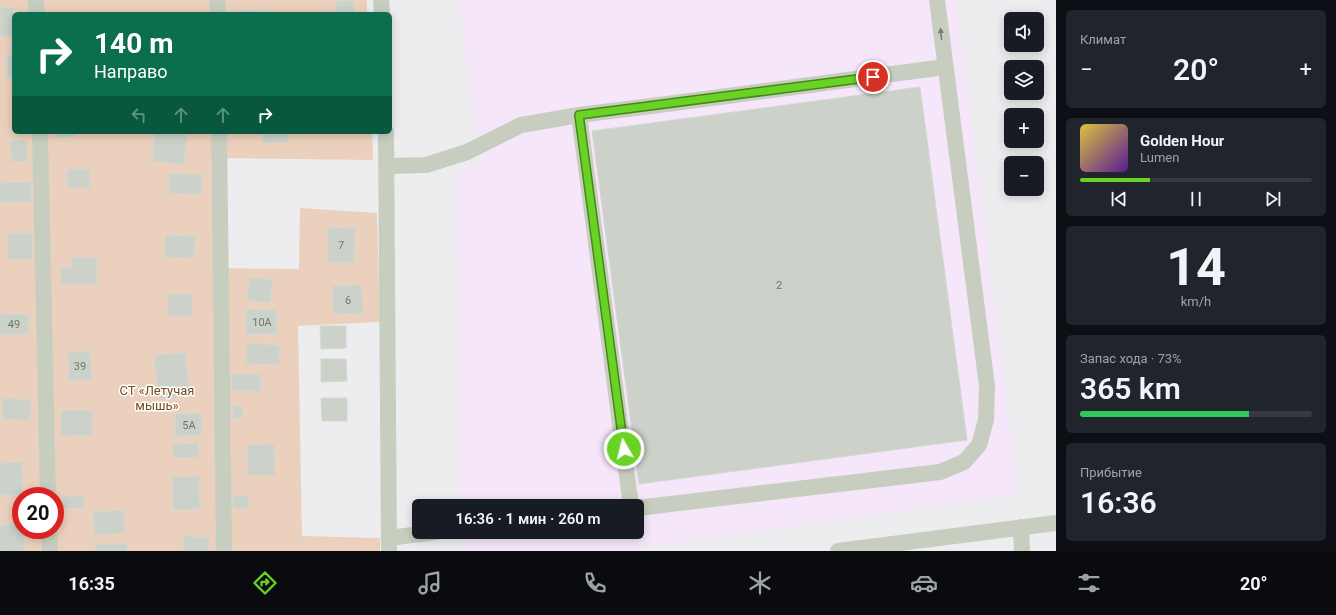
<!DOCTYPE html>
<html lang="ru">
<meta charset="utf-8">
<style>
:root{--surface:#171b24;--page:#20242c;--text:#f1f3f6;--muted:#9ea1a6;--line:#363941;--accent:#6ad125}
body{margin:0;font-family:Roboto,sans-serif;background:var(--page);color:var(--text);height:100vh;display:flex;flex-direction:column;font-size:15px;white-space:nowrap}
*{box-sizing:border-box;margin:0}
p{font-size:13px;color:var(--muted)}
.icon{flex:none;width:22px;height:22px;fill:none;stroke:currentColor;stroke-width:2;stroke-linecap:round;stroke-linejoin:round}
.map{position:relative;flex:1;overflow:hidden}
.side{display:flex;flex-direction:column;gap:10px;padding:10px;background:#0d0f14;width:280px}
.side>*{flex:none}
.hud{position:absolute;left:12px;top:12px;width:380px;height:122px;border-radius:6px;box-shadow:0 2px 10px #0003;background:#0b6e4f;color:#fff;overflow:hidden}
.tools{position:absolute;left:1004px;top:12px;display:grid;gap:8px}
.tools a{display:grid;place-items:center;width:40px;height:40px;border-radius:6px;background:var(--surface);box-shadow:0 2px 10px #0003;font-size:20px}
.speed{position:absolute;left:12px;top:487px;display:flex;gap:8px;font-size:20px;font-weight:700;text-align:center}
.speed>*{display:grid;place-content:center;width:52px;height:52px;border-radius:50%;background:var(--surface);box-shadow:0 2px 10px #0003;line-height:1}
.speed .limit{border:6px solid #d22;background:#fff;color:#111}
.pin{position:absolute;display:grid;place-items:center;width:34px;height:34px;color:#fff;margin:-17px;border:2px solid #fff;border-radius:50%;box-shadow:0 1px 4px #0007}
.me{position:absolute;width:44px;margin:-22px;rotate:352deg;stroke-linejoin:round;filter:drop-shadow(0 0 3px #0008)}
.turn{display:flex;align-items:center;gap:14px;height:84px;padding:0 16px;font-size:18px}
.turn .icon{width:52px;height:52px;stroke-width:2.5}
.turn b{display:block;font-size:28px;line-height:34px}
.lanes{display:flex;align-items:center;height:38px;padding:0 16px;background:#0003;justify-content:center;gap:20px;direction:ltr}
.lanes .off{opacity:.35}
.big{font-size:30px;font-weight:600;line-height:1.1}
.side .card{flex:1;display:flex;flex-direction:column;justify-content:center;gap:6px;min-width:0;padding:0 14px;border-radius:6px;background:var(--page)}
.side .dial{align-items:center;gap:0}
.dial b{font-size:52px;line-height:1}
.song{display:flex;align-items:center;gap:12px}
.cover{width:48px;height:48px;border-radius:6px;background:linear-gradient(135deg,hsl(50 70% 55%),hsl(270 70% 35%))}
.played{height:4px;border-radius:2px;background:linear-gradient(90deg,var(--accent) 30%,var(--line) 30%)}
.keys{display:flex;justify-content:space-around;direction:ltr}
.heat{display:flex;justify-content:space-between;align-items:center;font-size:22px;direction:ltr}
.charge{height:6px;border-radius:3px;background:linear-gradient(90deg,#34c759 73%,var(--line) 0)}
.trip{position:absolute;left:412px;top:499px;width:232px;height:40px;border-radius:6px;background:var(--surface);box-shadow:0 2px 10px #0003;font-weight:600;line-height:40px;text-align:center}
.menu{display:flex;height:64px;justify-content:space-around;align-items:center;background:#090b0e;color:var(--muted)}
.menu .icon{width:28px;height:28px}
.menu .active{color:var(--accent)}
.menu b{font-size:18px;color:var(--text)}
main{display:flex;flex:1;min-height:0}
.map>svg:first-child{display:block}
.commercial{fill:#f5e6fa}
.green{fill:#ebd1bd;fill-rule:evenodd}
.building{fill:#ccd1ca;stroke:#d3d8d1}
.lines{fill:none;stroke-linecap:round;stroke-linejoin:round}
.minor{stroke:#c7cebf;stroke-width:16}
.oneway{fill:#747c6b}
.route-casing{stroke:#458818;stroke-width:10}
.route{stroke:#6ad125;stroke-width:7}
.labels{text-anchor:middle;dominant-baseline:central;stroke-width:3;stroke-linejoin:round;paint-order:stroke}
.number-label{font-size:11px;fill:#6f7768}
.park-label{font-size:13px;fill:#754c1d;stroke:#fff}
</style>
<main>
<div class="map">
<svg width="1056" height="551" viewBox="0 0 1056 551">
<rect width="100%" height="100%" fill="#ededef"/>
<!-- commercial -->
<path class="commercial" d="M459,0h497l62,494 -399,57h-152l-4,-19h174v-26h-177l-3,-334 26,-12 -7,-25z"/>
<!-- green -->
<path class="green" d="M0,0h367v14h-353v118h358l1,28 -162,-2 2,110 86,1 1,-61 77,5 3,109 -82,4 4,210 78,2v13h-380zM21,496h34v34h-34z"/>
<!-- building -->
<path class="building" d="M336,1h18v13h-18z
M13,7l1,29 -14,1v-29z
M240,10l25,1v3h-25z
M7,55h7v23h-7z
M920,87l47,353 -328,44 -47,-353z
M55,132h20v5l-19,1z
M155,132l32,2 -3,30 -32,-3z
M262,132h26v10l-26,1z
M26,140l2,21 -16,1 -2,-21z
M67,169h23v19h-23z
M170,173l32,2 -1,20 -32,-2z
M30,182l1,20 -31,1v-20z
M328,227l27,1 -1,35h-26z
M32,233v26h-24v-25z
M165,235l30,1 -1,22 -29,-1z
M72,257l25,1v26h-36v-16h11z
M250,277l23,3 -3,23 -24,-3z
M362,285l1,28 -30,1 -1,-28z
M168,294h24v22h-24z
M247,309l30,1v24h-31z
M0,314h29v20l-29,1z
M320,326h26v22l-25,1z
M247,343l33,2 -1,20 -33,-1z
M90,351l2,28 -23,2 -1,-29z
M185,352l5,43 -31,4 -5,-43z
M321,359h25l1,22 -26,1z
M232,374h29v18l-30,-1z
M3,398l28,2 -1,20 -28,-1z
M321,398h26v23h-25z
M242,405l1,13 -10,1 -1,-13z
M92,410v25l-31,1v-25z
M202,413v22l-27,1v-22z
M198,443l1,14 -26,1v-14z
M274,444l1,31h-27l-1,-30z
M22,462l1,33h-23v-32z
M199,476l1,33 -27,1 -1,-33z
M233,495h15v14l-15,-1z
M63,496h21v13l-21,-1z
M124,510l1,23 -30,2 -2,-23z
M21,524v6h2l2,21h-25v-26z
M183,536l26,1v14h-26z
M95,544h32v7h-32z"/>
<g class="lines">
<!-- minor -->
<path class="minor" d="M36,0l1,14
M217,0l1,14
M381,0l1,14
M579,115l52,391
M40,132l8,364
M219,132l5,419
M386,132l3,419
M387,166l39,-1 41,-13 54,-27 58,-10 88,-11 278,-37
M637,508l303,-36 24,-10 15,-17 7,-25 1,-34 -50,-386
M1021,527l1,24
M49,530l1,21
M389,538l47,-6
M838,551l218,-28"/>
</g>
<!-- one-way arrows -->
<defs><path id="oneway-solid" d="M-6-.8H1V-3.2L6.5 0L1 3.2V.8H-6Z"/></defs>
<use class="oneway" href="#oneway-solid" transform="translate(941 34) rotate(-97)"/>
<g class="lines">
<!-- route casing -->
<g class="route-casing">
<path id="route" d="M624,449l-45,-334 294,-38"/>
</g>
<!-- route -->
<use href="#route" class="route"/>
</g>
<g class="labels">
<!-- number labels -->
<g class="number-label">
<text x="341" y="245">7</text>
<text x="779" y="285">2</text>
<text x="348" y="300">6</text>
<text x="262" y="322">10А</text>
<text x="14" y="324">49</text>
<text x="80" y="366">39</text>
<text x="189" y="425">5А</text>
</g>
<!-- park labels -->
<g class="park-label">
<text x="157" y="390">СТ «Летучая<tspan x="157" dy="15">мышь»</tspan></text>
</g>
</g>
</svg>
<div class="tools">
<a><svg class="icon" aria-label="sound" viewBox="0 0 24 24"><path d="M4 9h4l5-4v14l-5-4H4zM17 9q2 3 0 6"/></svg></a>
<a><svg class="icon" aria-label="layers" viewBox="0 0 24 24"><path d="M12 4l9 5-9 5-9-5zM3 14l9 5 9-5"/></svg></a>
<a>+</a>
<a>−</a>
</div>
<div class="speed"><div class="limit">20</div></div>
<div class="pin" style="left:873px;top:77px;background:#d93025"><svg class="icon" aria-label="arrive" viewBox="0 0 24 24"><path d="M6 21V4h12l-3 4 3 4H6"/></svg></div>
<svg class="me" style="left:624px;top:449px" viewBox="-20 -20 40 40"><circle r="17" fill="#6ad125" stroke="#fff" stroke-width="3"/><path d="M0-11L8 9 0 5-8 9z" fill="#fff"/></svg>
<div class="trip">16:36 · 1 мин · 260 m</div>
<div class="hud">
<div class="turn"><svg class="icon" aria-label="right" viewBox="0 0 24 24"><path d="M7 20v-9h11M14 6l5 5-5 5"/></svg><div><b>140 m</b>Направо</div></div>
<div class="lanes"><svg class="icon off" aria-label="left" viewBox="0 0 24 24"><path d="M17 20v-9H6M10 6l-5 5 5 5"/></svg><svg class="icon off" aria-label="ahead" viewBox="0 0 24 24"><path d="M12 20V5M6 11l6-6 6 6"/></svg><svg class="icon off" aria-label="ahead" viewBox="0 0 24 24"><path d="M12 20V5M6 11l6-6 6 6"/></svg><svg class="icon" aria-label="right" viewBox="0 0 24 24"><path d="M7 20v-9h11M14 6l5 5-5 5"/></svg></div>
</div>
</div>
<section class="side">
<div class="card"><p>Климат</p>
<div class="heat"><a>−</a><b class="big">20°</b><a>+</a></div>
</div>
<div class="card">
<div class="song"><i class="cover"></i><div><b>Golden Hour</b><p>Lumen</p></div></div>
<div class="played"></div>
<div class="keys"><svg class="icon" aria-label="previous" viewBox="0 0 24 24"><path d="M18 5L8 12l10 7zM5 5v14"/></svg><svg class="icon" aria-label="pause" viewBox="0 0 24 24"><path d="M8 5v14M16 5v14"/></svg><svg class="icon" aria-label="next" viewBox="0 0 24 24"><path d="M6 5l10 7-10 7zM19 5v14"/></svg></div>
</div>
<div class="card dial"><b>14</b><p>km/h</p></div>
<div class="card"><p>Запас хода · 73%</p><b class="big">365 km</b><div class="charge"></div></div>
<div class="card"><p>Прибытие</p><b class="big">16:36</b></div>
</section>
</main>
<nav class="menu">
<b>16:35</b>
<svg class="icon active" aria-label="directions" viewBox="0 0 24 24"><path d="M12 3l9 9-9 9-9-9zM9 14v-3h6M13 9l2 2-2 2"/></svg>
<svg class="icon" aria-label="music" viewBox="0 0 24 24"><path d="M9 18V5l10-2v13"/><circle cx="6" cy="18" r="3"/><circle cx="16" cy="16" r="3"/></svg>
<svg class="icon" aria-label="phone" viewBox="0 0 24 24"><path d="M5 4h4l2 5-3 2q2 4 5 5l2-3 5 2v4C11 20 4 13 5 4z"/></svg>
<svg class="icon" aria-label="climate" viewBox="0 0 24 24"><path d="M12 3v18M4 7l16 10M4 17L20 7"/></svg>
<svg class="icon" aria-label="car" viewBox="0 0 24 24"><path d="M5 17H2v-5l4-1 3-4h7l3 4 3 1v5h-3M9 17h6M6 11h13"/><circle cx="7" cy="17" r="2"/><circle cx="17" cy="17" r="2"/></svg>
<svg class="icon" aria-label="filters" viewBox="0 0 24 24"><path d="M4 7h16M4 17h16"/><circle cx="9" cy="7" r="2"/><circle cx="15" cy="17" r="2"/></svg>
<b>20°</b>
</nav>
